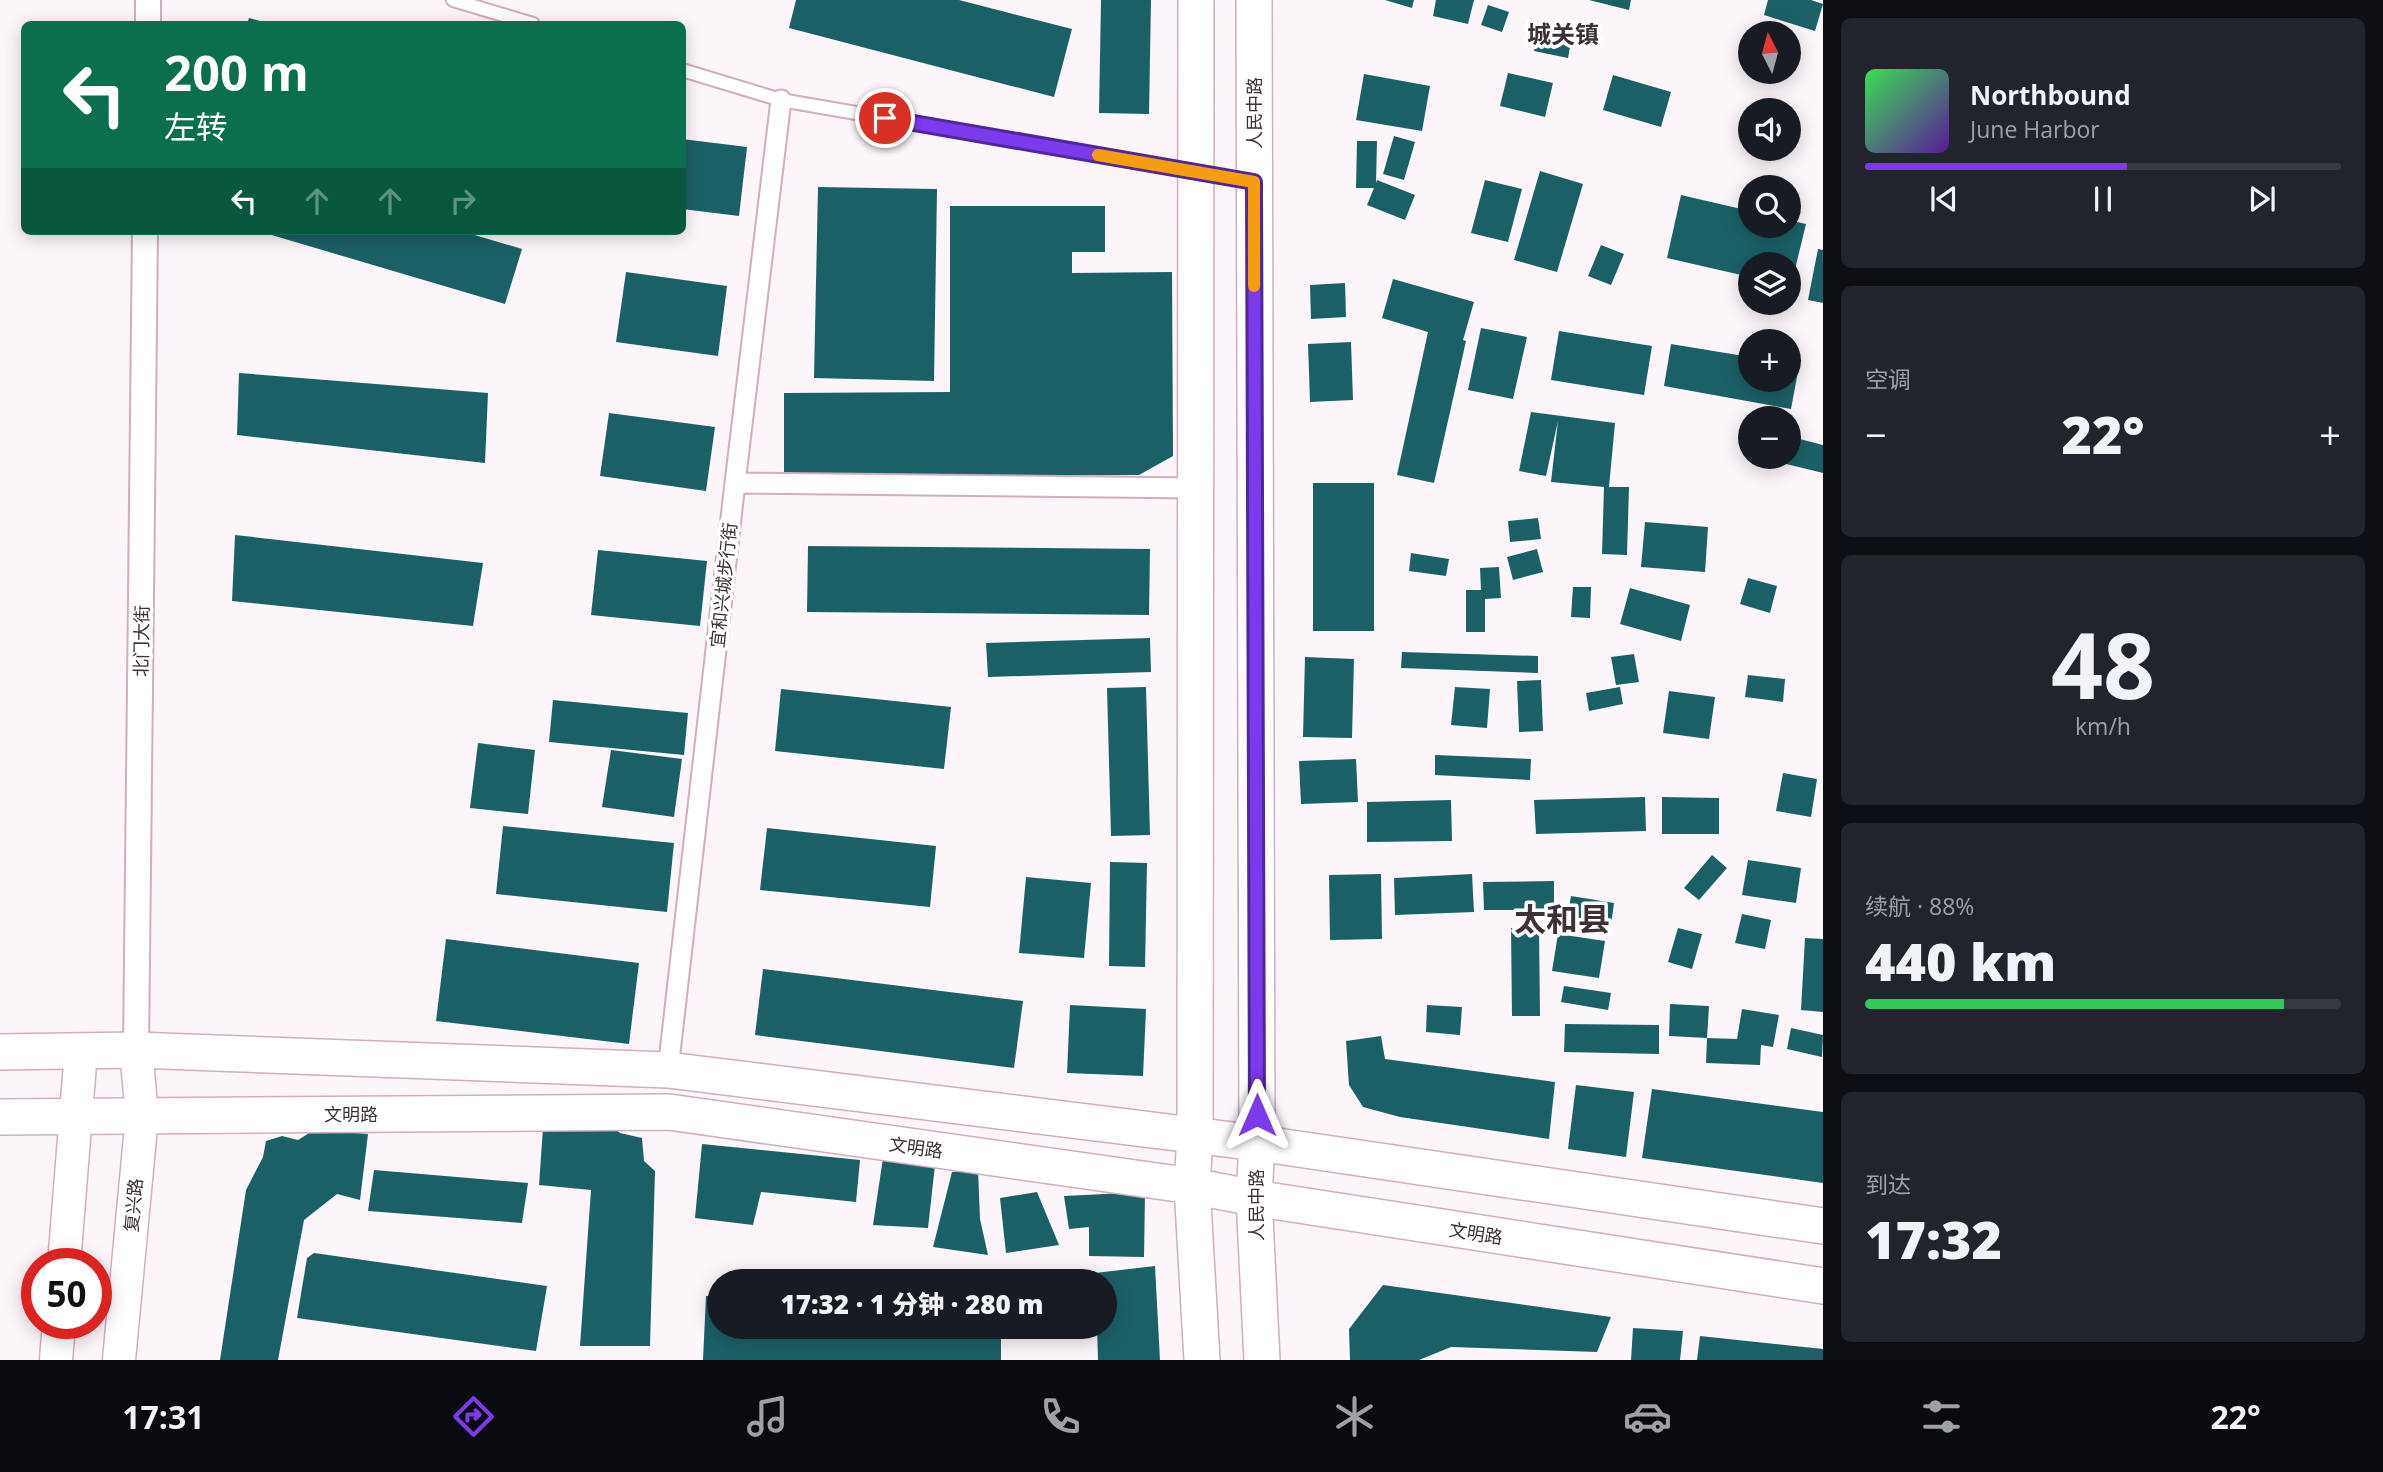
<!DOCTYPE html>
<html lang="zh">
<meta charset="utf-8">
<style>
:root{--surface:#171b24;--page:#20242c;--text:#f1f3f6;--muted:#9ea1a6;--line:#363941;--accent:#7c3aed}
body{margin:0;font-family:"Open Sans","Noto Sans SC",sans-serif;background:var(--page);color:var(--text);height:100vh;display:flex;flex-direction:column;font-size:26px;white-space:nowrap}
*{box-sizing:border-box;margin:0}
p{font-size:23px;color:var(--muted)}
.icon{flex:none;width:38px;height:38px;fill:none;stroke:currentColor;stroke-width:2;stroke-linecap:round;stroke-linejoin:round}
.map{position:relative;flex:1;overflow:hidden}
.drawer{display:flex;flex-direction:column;gap:18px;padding:18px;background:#0d0f14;width:560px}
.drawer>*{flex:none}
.banner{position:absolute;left:21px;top:21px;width:665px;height:214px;border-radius:10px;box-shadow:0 4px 18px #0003;background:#0b6e4f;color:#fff;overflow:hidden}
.needle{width:46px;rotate:354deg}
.tools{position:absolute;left:1738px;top:21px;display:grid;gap:14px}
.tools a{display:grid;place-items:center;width:63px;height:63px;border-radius:50%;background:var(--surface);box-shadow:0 4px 18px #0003;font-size:35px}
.speed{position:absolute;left:21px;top:1248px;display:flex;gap:14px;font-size:35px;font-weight:700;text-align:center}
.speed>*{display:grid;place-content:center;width:91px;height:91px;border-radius:50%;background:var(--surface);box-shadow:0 4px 18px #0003;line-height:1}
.speed .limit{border:10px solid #d22;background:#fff;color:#111}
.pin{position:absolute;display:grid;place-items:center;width:60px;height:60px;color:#fff;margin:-30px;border:4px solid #fff;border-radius:50%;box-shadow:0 2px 7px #0007}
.me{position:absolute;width:77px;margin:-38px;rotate:0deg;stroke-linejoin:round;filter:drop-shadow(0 0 5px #0008)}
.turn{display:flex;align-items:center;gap:24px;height:147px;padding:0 28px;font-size:32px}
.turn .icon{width:91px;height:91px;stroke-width:2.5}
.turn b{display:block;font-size:49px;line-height:60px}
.lanes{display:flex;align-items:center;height:66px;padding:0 28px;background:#0003;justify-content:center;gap:35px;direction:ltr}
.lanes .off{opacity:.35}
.big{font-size:52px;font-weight:800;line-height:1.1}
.drawer .card{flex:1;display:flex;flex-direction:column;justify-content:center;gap:10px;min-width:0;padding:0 24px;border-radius:10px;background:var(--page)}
.drawer .dial{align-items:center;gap:0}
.dial b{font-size:91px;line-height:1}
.song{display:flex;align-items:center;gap:21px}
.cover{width:84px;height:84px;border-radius:10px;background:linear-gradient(135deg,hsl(130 70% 55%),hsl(270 70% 35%))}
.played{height:7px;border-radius:4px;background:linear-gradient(90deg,var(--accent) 55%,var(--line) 55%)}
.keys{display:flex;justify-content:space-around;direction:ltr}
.heat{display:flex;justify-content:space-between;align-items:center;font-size:38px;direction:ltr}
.charge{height:10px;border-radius:5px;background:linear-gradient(90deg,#34c759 88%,var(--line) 0)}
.trip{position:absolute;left:707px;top:1269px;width:410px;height:70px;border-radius:35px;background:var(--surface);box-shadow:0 4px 18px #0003;font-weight:800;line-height:70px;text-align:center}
.tabs{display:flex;height:112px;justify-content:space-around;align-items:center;background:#090b0e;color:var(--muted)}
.tabs .icon{width:49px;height:49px}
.tabs .selected{color:var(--accent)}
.tabs b{font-size:32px;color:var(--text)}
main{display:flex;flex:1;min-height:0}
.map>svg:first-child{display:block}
.building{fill:#1c6067}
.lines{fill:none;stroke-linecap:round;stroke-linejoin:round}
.service-casing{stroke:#d0aebf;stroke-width:16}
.pedestrian-casing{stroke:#d0aebf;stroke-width:23}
.minor-casing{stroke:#d0aebf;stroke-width:28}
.tertiary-casing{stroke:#d0aebf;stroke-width:35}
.secondary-casing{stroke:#d0aebf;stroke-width:38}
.service{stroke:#fff;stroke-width:12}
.pedestrian{stroke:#fff;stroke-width:19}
.minor{stroke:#fff;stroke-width:24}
.tertiary{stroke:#fff;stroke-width:32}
.secondary{stroke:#fff;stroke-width:35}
.route-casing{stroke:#51269a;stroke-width:18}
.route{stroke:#7c3aed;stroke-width:12}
.slow{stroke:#f59e0b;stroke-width:12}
.labels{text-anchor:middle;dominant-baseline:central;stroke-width:7;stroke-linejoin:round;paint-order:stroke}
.street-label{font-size:18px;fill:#3e3037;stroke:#fff}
.district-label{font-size:24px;font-weight:bold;fill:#3e3037;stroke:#fff}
.town-label{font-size:32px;font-weight:bold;fill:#3e3037;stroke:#fff}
</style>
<main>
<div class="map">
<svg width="1823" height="1360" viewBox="0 0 1823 1360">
<rect width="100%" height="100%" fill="#fcf5f9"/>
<!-- building -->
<path class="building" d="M796,0h163l113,29 -18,68 -265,-69z
M1101,0h50l-2,114 -50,-1z
M1385,0h29l-2,8z
M1436,0h38l-6,24 -35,-8z
M1589,0h42l-2,10z
M1768,0h43l12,4 -8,27 -51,-16z
M1488,5l21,7 -7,20 -21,-7z
M249,18l22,6h-24z
M1540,24l33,7 -5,27 -34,-7z
M1508,73l45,10 -8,34 -45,-11z
M1364,74l66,12 -8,45 -66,-11z
M1613,75l58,17 -10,35 -58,-17z
M1394,136l21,6 -11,38 -21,-6z
M682,139l65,8 -8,69 -57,-7z
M1357,141h20l-1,42 1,-3 38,15 -10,25 -38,-15 7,-17h-18z
M1540,171l43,13 -26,88 -43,-12z
M1485,180l37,9 -14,53 -37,-9z
M818,187l119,2 -3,192 -120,-3z
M1681,195l69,16v15h38v-6l18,4 -15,62 -3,-1v-21h-38v13l-83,-19z
M950,206h155v46h-33v21l100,-1 1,184 -34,19 -355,2v-84l166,-1z
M258,231h203l61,18 -17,55z
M1601,245l23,9 -13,31 -23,-9z
M1818,249l5,1v53l-15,-3z
M626,272l101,14 -9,70 -102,-14z
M1393,279l81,23 -11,38 3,1 -32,142 -37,-8 31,-143 -46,-14z
M1345,283l1,34 -35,2 -1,-34z
M1481,328l46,9 -14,62 -45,-9z
M1559,331l93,15 -8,49 -93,-15z
M1351,342l2,58 -43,2 -2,-58z
M1671,344l79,13v23h38v-16l11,2 -8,43 -127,-23z
M239,373l249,20 -3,70 -248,-28z
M1531,412l84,11 -6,64h20l-2,68 -25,-1 2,-67 -53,-5 7,-61 -12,55 -27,-5z
M609,413l106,14 -9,64 -106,-15z
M1788,436l35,9v28l-53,-13 1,-3h17z
M1313,483h61v148h-61z
M1538,518l3,21 -31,3 -2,-21z
M1645,522l63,5 -3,45 -64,-5z
M235,535l248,28 -10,63 -241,-25z
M808,546l342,3 -1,66 -342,-3z
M1537,549l6,23 -30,8 -6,-23z
M598,550l109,11 -7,65 -109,-11z
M1411,553l38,6 -3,17 -37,-5z
M1499,567l2,31 -16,1v33h-19v-42h15l-1,-22z
M1748,578l29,8 -7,27 -30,-9z
M1573,587h18l-1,31 -19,-1z
M1630,588l60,17 -9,36 -61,-17z
M1150,638l1,34 -163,5 -2,-34z
M1402,652l136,4v17l-137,-5z
M1634,654l5,28 -23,3 -5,-28z
M1305,657l49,2 -2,79 -49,-1z
M1748,675l37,4 -2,23 -38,-5z
M1541,680l2,51 -24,1 -2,-51z
M1146,687l4,148 -39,1 -4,-148z
M1455,687l35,2 -3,39 -36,-3z
M1620,687l3,17 -34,7 -3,-18z
M781,689l170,18 -7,62 -169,-18z
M1669,691l46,6 -6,42 -46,-6z
M553,700l135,13 -4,42 -135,-13z
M478,743l57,7 -7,64 -58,-6z
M611,750l71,9 -8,58 -72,-10z
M1435,755l96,4 -1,21 -95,-5z
M1356,759l2,43 -57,2 -2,-43z
M1783,773l34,6 -6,38 -35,-6z
M1645,797l1,34 -110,3 -2,-34z
M1662,797l57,1v36h-57z
M1451,800l1,41 -85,1v-40z
M503,826l171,17 -7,69 -171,-18z
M767,828l169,18 -6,61 -170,-17z
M1712,855l15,13 -28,32 -15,-12z
M1748,860l53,8 -5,35 -54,-8z
M1110,862l37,1 -2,104 -36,-1z
M1381,874l1,65 -52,1 -1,-65z
M1472,874l2,38 -79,3 -1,-37z
M1026,877l65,6 -7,75 -65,-5z
M1554,881v29h-70l-1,-28z
M1571,896l43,7 -3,22 -44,-7z
M1742,914l29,6 -6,29 -30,-6z
M1511,928h28l1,88h-28z
M1678,928l24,6 -10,35 -24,-7z
M1558,934l47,7 -6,37 -47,-7z
M1805,938l18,1v73l-22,-2z
M446,939l193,24 -10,81 -193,-23z
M763,969l260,32 -9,67 -259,-33z
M1564,986l47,7 -3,17 -47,-8z
M1670,1004l39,2 -2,32 -38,-2z
M1070,1005l76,4 -3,67 -76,-3z
M1427,1005l35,2 -2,28 -34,-3z
M1742,1009l37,6 -6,32 -12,-2 -1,20 -54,-2 1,-25 30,1z
M1565,1024l94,1v29l-95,-2z
M1791,1028l32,7 -1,22 -35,-8z
M1381,1036l4,23 170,23 -6,57 -149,-22 -37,-10 -14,-22 -3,-44z
M1576,1085l58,7 -8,65 -58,-8z
M1652,1089l171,23v71l-181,-25z
M609,1124l11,9 22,5 2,23 11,10 -5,175h-70l11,-156 -52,-5 4,-57z
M314,1130l54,4 -8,66 -23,-6 -33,26 -26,140h-58l26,-170 17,-33 3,-16 16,-5 16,4z
M702,1144l158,16 -4,42 -95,-10 -8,33 -58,-7z
M883,1158l52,7 -7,63 -55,-3z
M374,1170l154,13 -6,40 -154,-12z
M978,1170l2,49 8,36 -55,-8 19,-75z
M1037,1192l22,53 -53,8 -6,-55z
M1145,1192l-1,65 -55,-1v-29l-20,2 -5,-33z
M314,1253l233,33 -11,65 -239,-33 10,-60z
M1155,1266l5,94h-62l-1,-34h7v-45h-9v-8z
M1383,1285l228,32 -14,35 -146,-5 -32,13h-69l-1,-31z
M706,1296h13v30h282v34h-298z
M1633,1328l50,3 -3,29h-49z
M1700,1336l123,13v11h-126z"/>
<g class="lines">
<!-- service casing -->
<g class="service-casing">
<path id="service" d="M453,0l80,24
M682,70l99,30 472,82"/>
</g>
<!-- pedestrian casing -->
<g class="pedestrian-casing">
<path id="pedestrian" d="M735,483l461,5
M668,1070l67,-587 46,-383"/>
</g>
<!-- minor casing -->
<g class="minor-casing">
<path id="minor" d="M148,24v-24
M136,1050l9,-819"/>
</g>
<!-- tertiary casing -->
<g class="tertiary-casing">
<path id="tertiary" d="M64,1264l17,-213
M56,1360l3,-37
M119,1360l23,-244 -6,-66"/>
</g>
<!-- secondary casing -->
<g class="secondary-casing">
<path id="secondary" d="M1196,0l-1,1135 -3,51 10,174
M1254,0l3,1143 -3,55 8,162
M0,1052l136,-2 532,20 589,73 566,83
M0,1117l669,-5 523,74 62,12 569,88"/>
</g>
<!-- service -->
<use href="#service" class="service"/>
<!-- pedestrian -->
<use href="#pedestrian" class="pedestrian"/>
<!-- minor -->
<use href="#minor" class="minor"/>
<!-- tertiary -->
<use href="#tertiary" class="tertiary"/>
<!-- secondary -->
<use href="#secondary" class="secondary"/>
</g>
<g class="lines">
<!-- route casing -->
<g class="route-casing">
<path id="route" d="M885,118l369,64 3,933"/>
</g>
<!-- route -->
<use href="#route" class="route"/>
<!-- slow -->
<path class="slow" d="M1098,155l156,27v104"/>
</g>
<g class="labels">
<!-- street labels -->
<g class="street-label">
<text transform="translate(1254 113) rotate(-90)">人民中路</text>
<text transform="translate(723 585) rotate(-84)">宜和兴城步行街</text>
<text transform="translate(141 641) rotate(-89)">北门大街</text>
<text x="351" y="1114">文明路</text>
<text transform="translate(916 1147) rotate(8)">文明路</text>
<text transform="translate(133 1205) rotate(-85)">复兴路</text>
<text transform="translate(1256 1205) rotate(-90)">人民中路</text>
<text transform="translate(1476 1233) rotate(9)">文明路</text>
</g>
<!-- district labels -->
<g class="district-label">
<text x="1563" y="33">城关镇</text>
</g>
<!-- town labels -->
<g class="town-label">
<text x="1562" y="918">太和县</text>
</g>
</g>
</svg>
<div class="tools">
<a><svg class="needle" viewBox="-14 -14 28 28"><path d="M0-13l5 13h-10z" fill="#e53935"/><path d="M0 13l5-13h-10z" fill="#9ea1a6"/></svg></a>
<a><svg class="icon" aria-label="sound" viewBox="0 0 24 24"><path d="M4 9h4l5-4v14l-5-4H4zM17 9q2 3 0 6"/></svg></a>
<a><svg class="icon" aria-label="search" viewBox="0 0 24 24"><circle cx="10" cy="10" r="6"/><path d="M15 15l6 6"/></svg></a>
<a><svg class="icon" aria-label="layers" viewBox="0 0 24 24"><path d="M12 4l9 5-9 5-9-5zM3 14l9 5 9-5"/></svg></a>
<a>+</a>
<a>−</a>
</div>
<div class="speed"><div class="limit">50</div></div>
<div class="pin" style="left:885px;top:118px;background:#d93025"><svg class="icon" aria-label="arrive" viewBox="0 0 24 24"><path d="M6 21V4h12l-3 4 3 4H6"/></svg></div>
<svg class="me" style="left:1257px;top:1115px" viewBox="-20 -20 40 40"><path d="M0-17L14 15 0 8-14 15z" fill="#7c3aed" stroke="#fff" stroke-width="4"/></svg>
<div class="trip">17:32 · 1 分钟 · 280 m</div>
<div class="banner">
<div class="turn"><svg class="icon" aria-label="left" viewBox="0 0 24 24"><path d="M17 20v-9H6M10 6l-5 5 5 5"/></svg><div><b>200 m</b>左转</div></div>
<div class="lanes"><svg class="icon" aria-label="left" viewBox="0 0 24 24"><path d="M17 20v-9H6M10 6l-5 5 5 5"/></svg><svg class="icon off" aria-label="ahead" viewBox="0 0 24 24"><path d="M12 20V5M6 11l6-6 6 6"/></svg><svg class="icon off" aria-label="ahead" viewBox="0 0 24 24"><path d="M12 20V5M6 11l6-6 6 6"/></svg><svg class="icon off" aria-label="right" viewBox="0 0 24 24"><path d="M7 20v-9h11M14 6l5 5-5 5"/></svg></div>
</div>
</div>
<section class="drawer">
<div class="card">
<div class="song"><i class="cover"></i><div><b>Northbound</b><p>June Harbor</p></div></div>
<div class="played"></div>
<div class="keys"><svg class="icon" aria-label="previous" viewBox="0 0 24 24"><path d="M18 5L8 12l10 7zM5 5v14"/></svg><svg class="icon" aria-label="pause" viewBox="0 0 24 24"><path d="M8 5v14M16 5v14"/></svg><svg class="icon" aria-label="next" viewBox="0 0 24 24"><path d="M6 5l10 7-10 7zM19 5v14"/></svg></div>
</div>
<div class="card"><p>空调</p>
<div class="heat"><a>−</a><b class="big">22°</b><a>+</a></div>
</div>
<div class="card dial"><b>48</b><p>km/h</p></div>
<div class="card"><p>续航 · 88%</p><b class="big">440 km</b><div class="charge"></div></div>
<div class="card"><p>到达</p><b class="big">17:32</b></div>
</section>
</main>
<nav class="tabs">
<b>17:31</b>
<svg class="icon selected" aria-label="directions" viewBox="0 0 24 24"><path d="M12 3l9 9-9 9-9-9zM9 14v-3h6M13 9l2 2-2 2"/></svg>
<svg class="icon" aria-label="music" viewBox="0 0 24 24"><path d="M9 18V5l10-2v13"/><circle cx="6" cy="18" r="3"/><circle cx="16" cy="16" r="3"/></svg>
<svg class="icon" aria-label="phone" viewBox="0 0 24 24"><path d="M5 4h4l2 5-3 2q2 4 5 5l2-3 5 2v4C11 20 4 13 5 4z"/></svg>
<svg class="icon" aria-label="climate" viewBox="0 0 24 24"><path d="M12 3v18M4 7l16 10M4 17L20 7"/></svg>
<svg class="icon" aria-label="car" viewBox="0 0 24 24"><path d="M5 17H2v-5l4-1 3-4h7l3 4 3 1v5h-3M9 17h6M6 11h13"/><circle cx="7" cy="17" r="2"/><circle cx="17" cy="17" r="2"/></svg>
<svg class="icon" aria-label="filters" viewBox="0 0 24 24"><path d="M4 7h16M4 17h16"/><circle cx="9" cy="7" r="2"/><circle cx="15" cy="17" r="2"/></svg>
<b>22°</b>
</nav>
